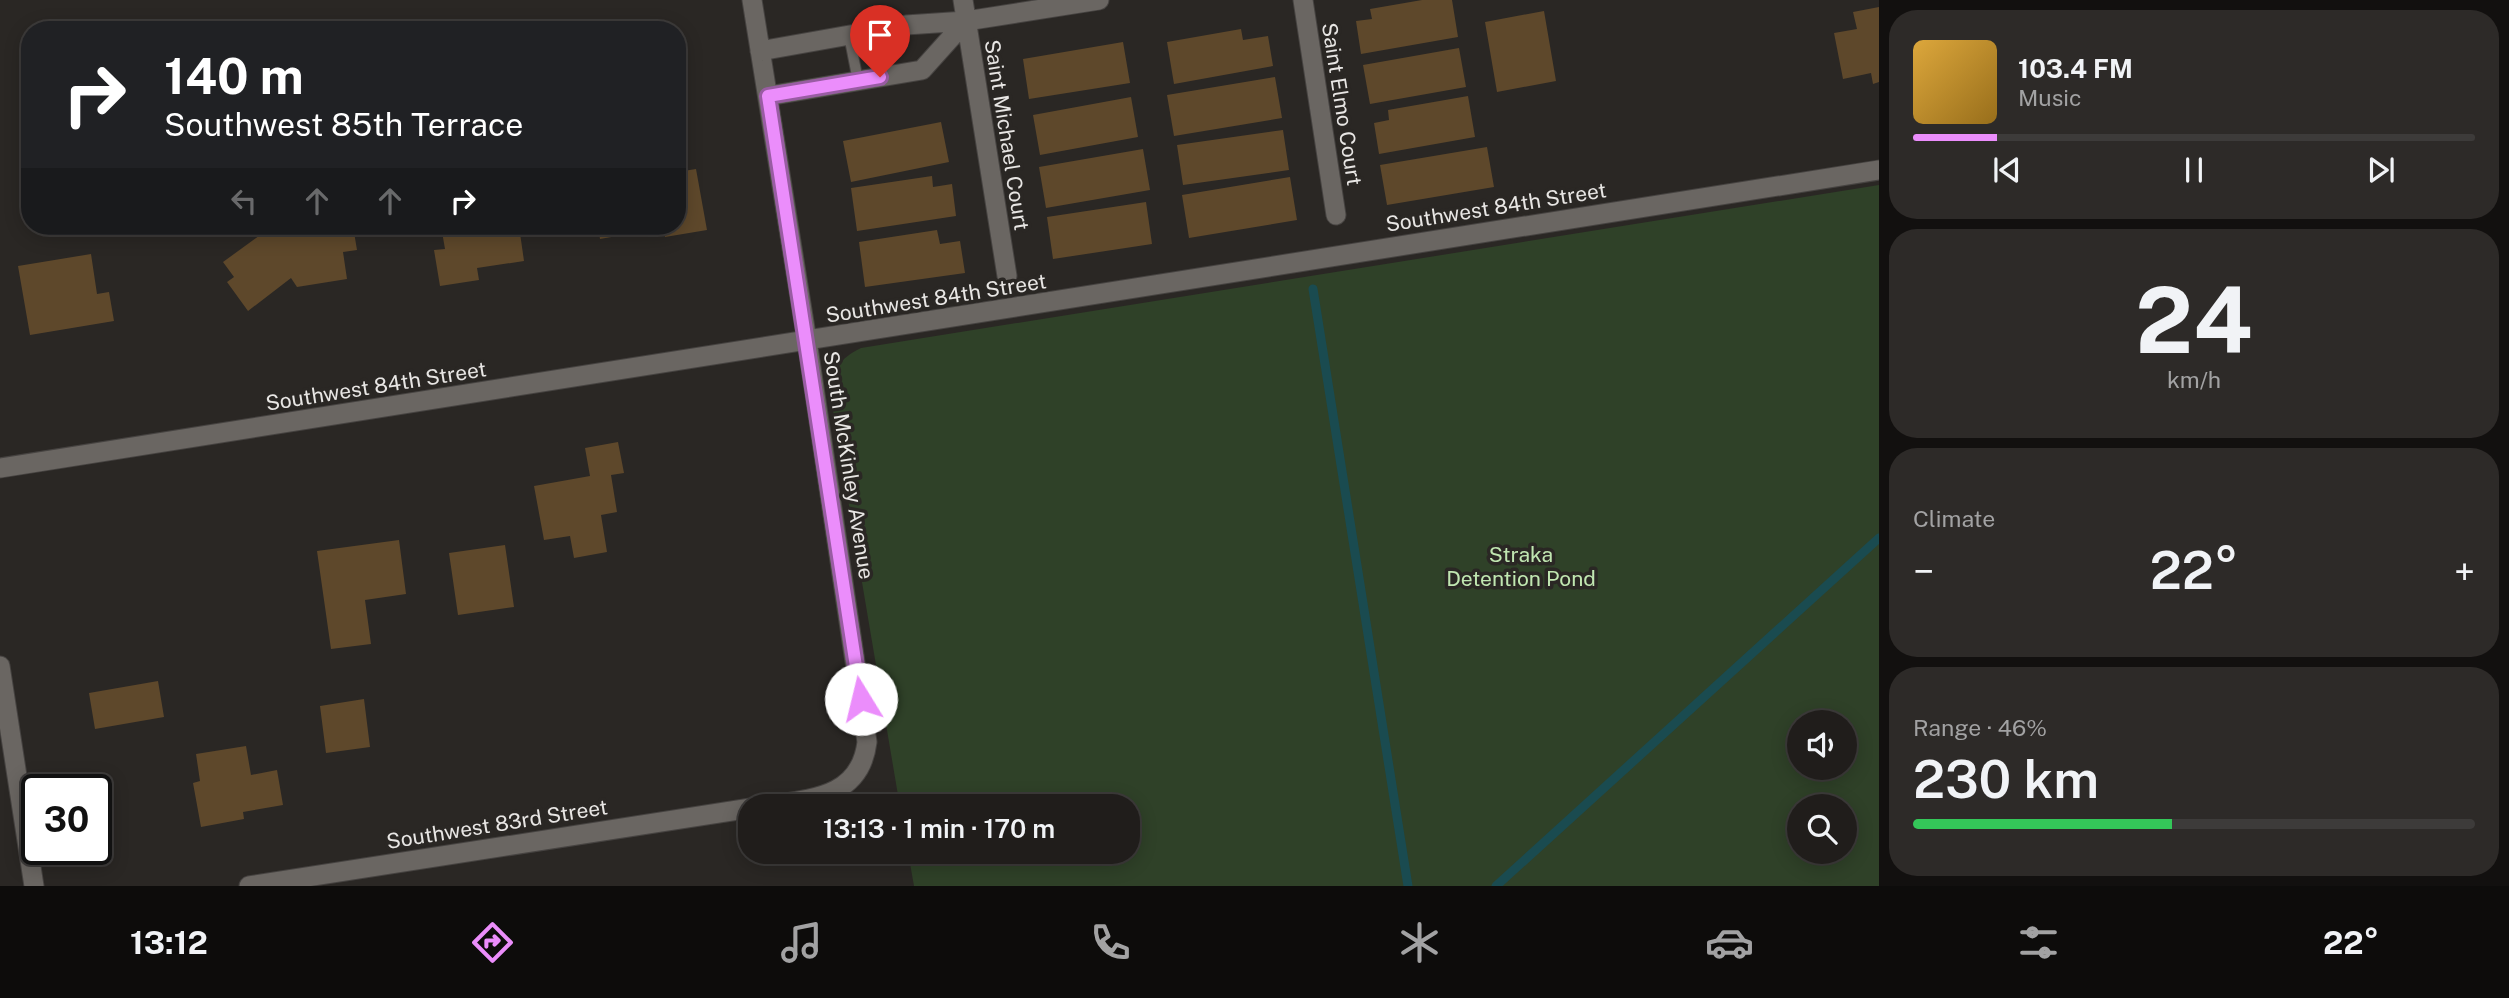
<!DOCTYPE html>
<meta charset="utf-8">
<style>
:root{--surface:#201d1b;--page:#2d2a28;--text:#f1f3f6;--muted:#a2a2a3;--line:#3d3b3a;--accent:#eb8dfb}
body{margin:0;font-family:"Public Sans",sans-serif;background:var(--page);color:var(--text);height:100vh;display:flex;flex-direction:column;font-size:26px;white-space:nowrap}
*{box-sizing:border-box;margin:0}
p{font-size:23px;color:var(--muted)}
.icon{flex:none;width:38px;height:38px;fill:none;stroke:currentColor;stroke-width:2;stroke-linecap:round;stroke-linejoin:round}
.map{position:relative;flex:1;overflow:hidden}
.sheet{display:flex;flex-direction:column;gap:10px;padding:10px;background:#12100f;width:630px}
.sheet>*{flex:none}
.banner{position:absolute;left:21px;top:21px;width:665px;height:214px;border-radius:28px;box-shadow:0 4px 18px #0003,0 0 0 2px var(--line);background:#202124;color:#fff;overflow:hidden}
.fabs{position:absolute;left:1787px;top:710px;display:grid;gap:14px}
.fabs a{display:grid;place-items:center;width:70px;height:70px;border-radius:50%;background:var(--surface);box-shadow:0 4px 18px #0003,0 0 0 2px var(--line);font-size:35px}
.speed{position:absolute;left:21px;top:774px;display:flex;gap:14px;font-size:35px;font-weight:700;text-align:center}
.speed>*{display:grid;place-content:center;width:91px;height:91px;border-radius:50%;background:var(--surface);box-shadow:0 4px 18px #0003,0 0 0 2px var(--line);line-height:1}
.speed .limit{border:4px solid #111;border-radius:10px;background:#fff;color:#111}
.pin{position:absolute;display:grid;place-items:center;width:60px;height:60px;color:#fff;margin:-72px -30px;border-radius:50% 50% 50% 0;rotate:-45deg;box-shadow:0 0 7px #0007}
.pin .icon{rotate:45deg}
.me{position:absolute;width:77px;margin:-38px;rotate:351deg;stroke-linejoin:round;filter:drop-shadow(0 0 5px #0008)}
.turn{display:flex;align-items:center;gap:24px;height:147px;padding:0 28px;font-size:32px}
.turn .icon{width:91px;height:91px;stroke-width:2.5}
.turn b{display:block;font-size:49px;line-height:60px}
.lanes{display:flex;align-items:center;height:66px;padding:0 28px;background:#0003;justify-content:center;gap:35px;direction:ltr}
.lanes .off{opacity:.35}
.big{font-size:52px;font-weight:600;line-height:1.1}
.sheet .widget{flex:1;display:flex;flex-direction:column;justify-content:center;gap:10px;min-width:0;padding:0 24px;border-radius:28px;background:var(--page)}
.sheet .dial{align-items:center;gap:0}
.dial b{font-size:91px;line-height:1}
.song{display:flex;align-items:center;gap:21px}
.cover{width:84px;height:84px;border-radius:10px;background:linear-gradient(135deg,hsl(40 70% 55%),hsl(40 70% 35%))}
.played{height:7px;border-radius:4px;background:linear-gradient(90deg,var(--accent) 15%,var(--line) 15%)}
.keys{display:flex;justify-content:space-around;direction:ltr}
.heat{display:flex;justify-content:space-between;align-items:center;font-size:38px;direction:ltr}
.charge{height:10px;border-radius:5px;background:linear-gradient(90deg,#34c759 46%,var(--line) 0)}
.trip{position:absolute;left:738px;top:794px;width:402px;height:70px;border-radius:28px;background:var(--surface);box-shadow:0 4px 18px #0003,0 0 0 2px var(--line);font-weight:600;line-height:70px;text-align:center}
.tabs{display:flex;height:112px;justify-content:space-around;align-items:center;background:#0d0c0b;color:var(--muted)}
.tabs .icon{width:49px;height:49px}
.tabs .current{color:var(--accent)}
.tabs b{font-size:32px;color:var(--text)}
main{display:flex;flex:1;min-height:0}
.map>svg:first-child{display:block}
.green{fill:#2f4128;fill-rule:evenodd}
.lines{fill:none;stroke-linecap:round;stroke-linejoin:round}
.stream{stroke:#1a4b50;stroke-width:9}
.building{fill:#5e482b}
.service-casing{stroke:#464341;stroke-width:12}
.minor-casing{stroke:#464341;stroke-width:21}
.service{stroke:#6a6662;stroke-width:10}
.minor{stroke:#6a6662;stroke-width:19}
.route-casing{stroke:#995ca3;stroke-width:18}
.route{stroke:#eb8dfb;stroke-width:12}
.labels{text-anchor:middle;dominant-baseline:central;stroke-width:7;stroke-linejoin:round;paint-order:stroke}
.street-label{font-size:21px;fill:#e8e6e4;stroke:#2a2724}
.park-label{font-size:21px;fill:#c0e6b1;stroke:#2a2724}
</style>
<main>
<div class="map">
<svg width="1879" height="886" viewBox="0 0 1879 886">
<rect width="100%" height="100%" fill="#2a2724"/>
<!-- green -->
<path class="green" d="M1879,185v701h-965l-6,-34h221v-45h-229l-70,-414c4,-25 9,-34 31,-45zM1799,723h45v45h-45zM1799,807h45v45h-45z"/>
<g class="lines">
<!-- stream -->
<path class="stream" d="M1313,289l95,597
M1496,886l383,-348"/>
</g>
<!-- building -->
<path class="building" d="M1422,0h30l6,37 -97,17 -5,-33 16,-2 -2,-10z
M1879,7v75l-6,2 -2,-11 -28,6 -9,-46 23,-4 -4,-17z
M1544,11l12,70 -59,11 -12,-70z
M1241,29l2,11 25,-4 5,30 -99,18 -7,-42z
M1123,42l7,41 -101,16 -6,-40z
M1459,48l7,39 -96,17 -7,-39z
M1275,77l7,41 -108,18 -7,-41z
M1468,96l7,41 -96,17 -5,-31 15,-3 -1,-10z
M1131,97l7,40 -98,18 -7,-40z
M941,122l8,40 -98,20 -8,-41z
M1283,130l6,40 -106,15 -6,-40z
M1487,147l7,40 -107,18 -7,-40z
M1143,149l7,41 -104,18 -7,-41z
M696,169l11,61 -42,7 -2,-9 -63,11 -2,-13h79v-54z
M932,176l1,11 19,-3 4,32 -99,15 -6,-43z
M1290,177l7,43 -108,18 -7,-43z
M1146,202l6,42 -99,15 -6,-42z
M294,226h24l4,5 31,-5 4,24 -14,2 4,27 -50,8 -6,-9 -43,33 -21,-29 7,-5 -11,-15 44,-32z
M441,226h78l5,35 -47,7 2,12 -39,6 -6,-36 11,-1z
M937,230l3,14 20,-3 5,32 -100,14 -6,-45z
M91,254l6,40 12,-2 5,29 -84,14 -12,-69z
M618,442l6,31 -13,2 6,37 -16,3 6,37 -33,6 -4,-22 -26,4 -10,-54 56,-10 -5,-28z
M399,540l7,54 -41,6 6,44 -40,5 -14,-98z
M505,545l9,62 -56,8 -9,-62z
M158,681l6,36 -69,12 -6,-36z
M364,699l6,48 -44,6 -6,-47z
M246,746l5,29 26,-5 6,35 -40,7 1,7 -43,8 -8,-44 7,-2 -4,-27z"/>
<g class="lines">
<!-- service casing -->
<g class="service-casing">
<path id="service" d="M849,35l9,46"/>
</g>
<!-- minor casing -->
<g class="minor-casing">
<path id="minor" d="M752,0l55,341 60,401c-7,59 -62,57 -109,65
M963,0l44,276
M1303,0l33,215
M760,51l146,-26 60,-4 133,-21
M768,96l154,-26 44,-49
M0,468l1879,-298
M0,666l34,220
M249,886l502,-78"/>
</g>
<!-- service -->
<use href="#service" class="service"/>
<!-- minor -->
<use href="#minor" class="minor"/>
</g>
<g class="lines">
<!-- route casing -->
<g class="route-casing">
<path id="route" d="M861,699l-93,-603 112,-19"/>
</g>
<!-- route -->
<use href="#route" class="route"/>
</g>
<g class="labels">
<!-- street labels -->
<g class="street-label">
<text transform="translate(1342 104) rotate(81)">Saint Elmo Court</text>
<text transform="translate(1007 135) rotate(81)">Saint Michael Court</text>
<text transform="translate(1496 207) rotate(-9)">Southwest 84th Street</text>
<text transform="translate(936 298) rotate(-9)">Southwest 84th Street</text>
<text transform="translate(376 386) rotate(-9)">Southwest 84th Street</text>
<text transform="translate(849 465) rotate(81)">South McKinley Avenue</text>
<text transform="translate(497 824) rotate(-9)">Southwest 83rd Street</text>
</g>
<!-- park labels -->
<g class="park-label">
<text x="1521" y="554">Straka<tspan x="1521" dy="24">Detention Pond</tspan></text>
</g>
</g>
</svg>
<div class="fabs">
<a><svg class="icon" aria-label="sound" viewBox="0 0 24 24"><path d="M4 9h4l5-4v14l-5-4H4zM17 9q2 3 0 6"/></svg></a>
<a><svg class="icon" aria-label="search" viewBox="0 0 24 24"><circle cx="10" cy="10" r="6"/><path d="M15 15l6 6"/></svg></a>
</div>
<div class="speed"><div class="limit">30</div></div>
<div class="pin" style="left:880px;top:77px;background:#d93025"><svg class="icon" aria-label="arrive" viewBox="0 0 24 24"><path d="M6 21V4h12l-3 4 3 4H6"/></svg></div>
<svg class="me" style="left:861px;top:699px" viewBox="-20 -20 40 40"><circle r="19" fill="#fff"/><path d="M0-13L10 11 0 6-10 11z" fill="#eb8dfb"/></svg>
<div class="trip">13:13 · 1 min · 170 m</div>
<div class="banner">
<div class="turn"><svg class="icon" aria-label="right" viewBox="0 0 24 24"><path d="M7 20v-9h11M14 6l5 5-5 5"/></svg><div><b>140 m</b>Southwest 85th Terrace</div></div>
<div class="lanes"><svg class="icon off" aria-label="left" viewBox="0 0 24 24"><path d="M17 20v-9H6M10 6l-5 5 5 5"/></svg><svg class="icon off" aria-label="ahead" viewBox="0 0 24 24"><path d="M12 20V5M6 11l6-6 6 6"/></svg><svg class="icon off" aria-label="ahead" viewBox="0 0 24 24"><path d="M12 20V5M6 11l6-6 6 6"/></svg><svg class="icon" aria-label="right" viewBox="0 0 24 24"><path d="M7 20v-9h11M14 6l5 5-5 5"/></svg></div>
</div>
</div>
<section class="sheet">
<div class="widget">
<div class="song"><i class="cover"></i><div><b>103.4 FM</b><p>Music</p></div></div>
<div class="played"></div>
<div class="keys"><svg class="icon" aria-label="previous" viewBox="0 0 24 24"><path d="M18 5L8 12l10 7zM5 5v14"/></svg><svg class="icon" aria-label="pause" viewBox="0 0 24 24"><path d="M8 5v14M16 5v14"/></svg><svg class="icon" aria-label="next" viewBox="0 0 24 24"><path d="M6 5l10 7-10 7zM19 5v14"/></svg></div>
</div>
<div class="widget dial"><b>24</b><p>km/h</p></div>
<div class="widget"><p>Climate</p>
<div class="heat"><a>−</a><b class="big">22°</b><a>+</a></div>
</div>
<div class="widget"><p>Range · 46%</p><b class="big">230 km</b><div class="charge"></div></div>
</section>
</main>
<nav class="tabs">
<b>13:12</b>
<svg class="icon current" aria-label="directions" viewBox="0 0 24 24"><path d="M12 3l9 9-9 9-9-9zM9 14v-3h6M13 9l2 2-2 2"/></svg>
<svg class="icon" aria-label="music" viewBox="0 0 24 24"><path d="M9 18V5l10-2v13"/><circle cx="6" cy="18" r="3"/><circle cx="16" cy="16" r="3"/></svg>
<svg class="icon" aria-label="phone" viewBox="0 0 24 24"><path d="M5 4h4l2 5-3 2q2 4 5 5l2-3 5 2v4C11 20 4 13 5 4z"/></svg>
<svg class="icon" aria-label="climate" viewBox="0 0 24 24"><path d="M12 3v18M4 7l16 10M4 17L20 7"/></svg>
<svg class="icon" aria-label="car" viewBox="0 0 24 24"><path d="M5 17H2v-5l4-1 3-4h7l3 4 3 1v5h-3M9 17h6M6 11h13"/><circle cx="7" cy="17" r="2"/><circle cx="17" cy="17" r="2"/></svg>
<svg class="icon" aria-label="filters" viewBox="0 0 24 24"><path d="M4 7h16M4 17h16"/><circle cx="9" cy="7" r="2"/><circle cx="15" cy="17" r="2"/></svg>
<b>22°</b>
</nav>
